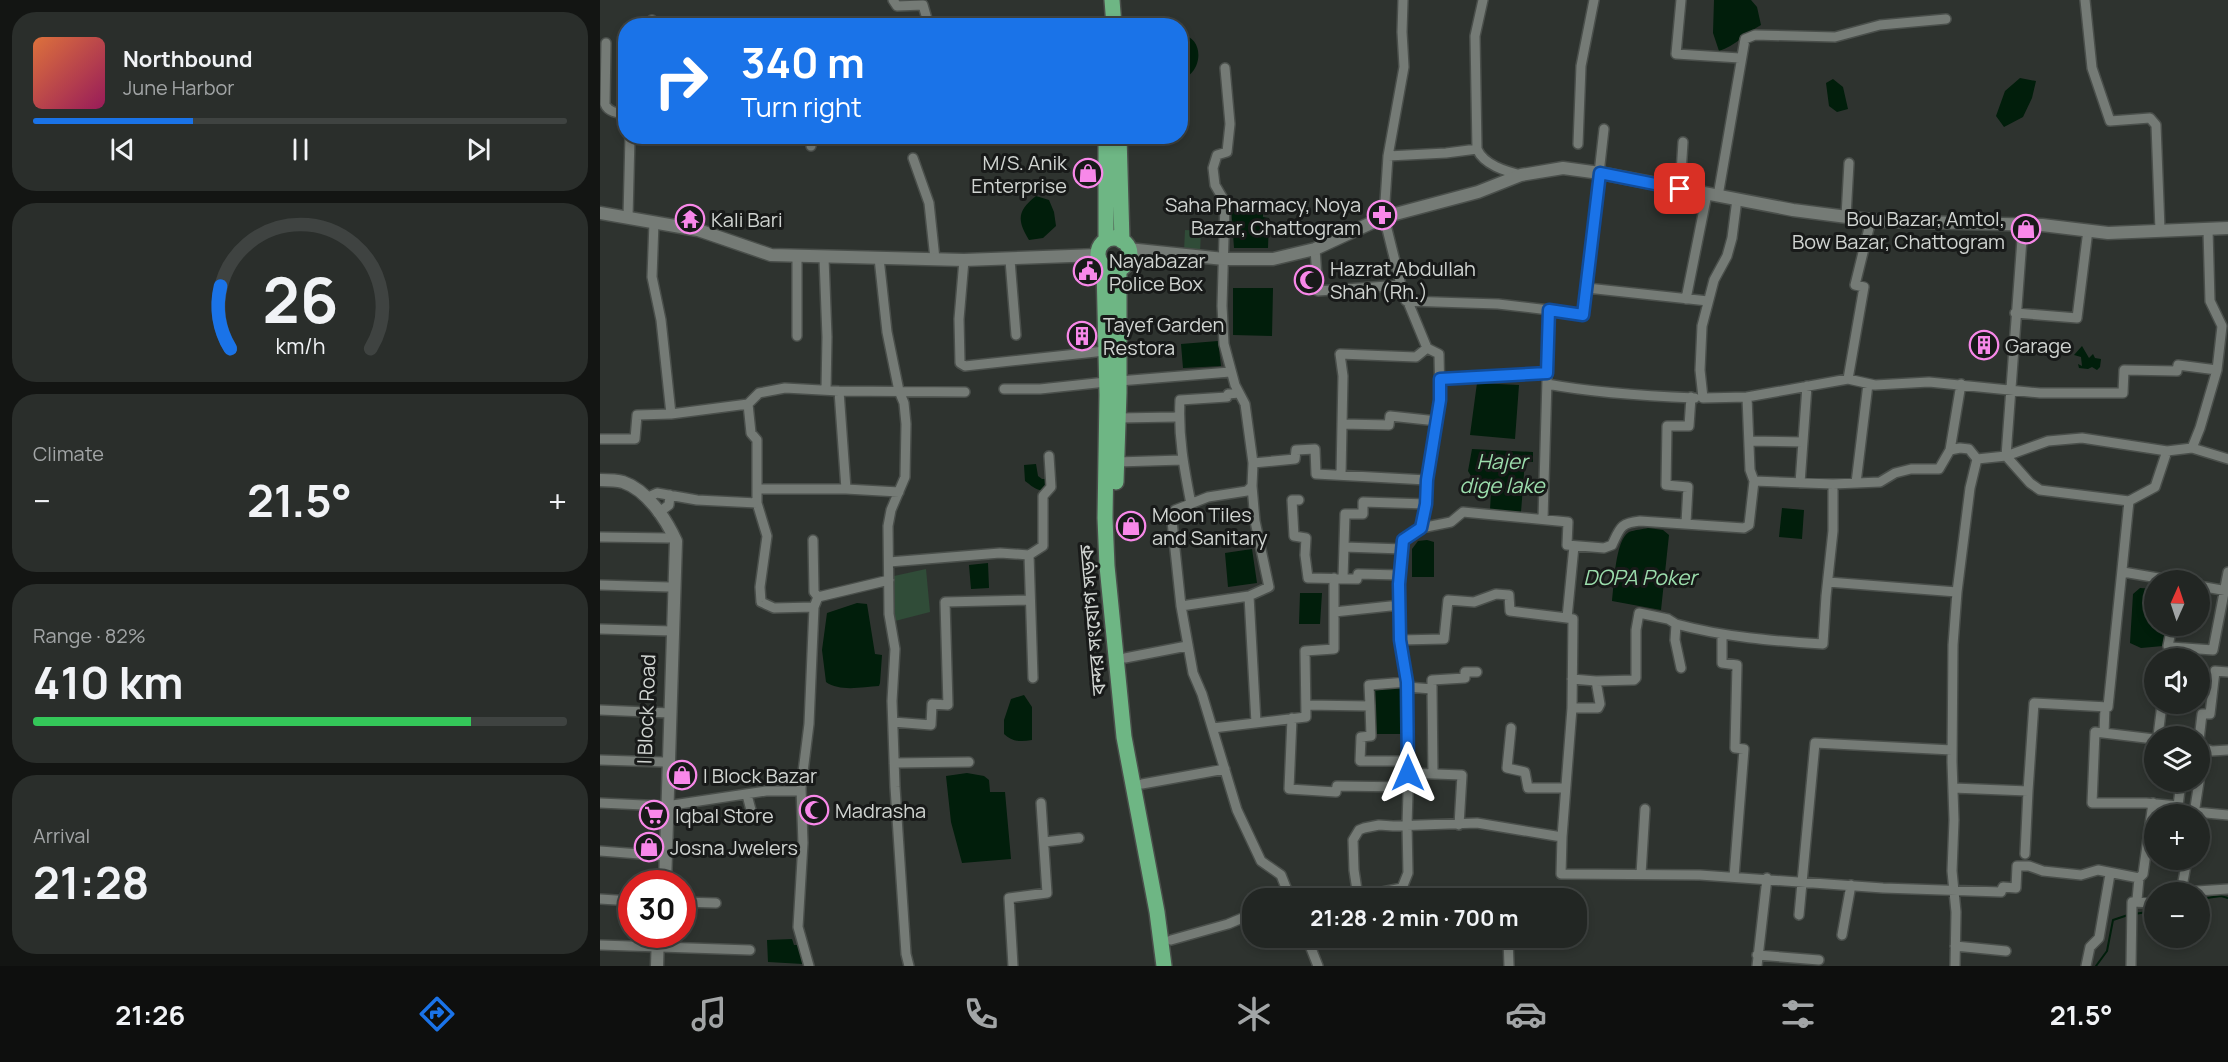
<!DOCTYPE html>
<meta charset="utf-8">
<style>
:root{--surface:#222623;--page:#2a2e2b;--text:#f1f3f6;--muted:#a2a5a6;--line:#3f4341;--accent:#1a73e8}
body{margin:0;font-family:Manrope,"Noto Sans Bengali",sans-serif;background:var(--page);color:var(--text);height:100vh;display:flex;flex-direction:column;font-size:22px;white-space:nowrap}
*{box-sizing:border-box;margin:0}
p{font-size:20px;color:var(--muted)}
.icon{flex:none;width:33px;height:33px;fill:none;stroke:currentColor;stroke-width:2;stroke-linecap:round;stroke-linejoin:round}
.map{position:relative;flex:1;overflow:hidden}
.sheet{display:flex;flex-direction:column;gap:12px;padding:12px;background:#131513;width:600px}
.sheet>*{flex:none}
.banner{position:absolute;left:18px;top:18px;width:570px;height:126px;border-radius:24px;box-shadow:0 3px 9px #0003,0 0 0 2px var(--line);background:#1a73e8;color:#fff;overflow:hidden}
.needle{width:39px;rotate:3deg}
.controls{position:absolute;left:1544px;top:570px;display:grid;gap:12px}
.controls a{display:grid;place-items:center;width:66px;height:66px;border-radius:50%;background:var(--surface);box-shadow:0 3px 9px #0003,0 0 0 2px var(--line);font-size:30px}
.speed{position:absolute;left:18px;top:870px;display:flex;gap:12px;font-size:30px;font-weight:700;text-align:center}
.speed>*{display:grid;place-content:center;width:78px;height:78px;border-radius:50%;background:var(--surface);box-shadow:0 3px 9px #0003,0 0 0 2px var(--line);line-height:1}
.speed .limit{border:9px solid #d22;background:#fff;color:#111}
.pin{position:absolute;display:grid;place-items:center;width:51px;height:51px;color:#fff;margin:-26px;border-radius:12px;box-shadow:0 3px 9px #0006}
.me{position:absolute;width:66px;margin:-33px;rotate:0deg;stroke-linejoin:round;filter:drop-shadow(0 0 4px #0008)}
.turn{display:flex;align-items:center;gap:21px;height:126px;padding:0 24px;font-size:27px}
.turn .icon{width:78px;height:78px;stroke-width:2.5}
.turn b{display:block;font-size:42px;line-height:51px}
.big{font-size:45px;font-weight:700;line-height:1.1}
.sheet .card{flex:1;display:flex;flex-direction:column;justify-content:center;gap:9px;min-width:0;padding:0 21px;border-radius:24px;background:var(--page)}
.sheet .dial{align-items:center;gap:0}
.dial svg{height:156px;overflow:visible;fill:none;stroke:var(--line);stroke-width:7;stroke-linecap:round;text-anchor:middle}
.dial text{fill:var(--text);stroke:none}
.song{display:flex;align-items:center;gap:18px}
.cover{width:72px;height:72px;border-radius:9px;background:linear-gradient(135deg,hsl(20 70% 55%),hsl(330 70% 35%))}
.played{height:6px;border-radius:3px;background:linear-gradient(90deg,var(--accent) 30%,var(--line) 30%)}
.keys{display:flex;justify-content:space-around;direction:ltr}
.heat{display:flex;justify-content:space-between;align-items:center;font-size:33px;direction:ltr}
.charge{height:9px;border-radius:4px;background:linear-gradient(90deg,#34c759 82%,var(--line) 0)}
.trip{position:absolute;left:642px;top:888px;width:345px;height:60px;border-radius:24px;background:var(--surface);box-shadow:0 3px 9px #0003,0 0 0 2px var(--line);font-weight:700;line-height:60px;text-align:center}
.tabs{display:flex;height:96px;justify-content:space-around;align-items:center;background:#0e0f0e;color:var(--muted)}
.tabs .icon{width:42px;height:42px}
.tabs .on{color:var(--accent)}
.tabs b{font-size:27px;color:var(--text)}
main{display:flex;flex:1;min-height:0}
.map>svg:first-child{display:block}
.green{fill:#304c38}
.water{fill:#011e0b}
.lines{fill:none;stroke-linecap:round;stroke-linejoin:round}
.stream{stroke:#011e0b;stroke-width:2}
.minor-casing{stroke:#4a4f4b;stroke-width:12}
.tertiary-casing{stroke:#4a4f4b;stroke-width:15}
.trunk-casing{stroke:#4a4f4b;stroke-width:18}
.minor{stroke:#757b76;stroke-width:9}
.tertiary{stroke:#757b76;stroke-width:12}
.trunk{stroke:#6eb684;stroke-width:15}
.route-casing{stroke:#114b97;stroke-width:15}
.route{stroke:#1a73e8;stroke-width:10}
.labels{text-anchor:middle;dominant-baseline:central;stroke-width:6;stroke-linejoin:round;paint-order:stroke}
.poi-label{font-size:20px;fill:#d0d4d1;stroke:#181a19;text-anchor:start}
.street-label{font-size:20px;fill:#d0d4d1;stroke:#181a19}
.water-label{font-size:21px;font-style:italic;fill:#9bddac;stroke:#181a19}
</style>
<main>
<section class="sheet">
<div class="card">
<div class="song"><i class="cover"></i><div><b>Northbound</b><p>June Harbor</p></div></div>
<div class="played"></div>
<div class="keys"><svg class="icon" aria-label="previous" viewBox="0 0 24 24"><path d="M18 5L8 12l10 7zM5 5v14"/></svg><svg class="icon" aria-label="pause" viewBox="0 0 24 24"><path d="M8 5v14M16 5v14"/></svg><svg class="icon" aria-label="next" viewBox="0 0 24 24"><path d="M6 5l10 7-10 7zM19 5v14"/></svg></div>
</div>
<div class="card dial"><svg viewBox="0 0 100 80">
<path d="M14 69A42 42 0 1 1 86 69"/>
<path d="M14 69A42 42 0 0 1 9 37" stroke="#1a73e8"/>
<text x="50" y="56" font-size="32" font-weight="700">26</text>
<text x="50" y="72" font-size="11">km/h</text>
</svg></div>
<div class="card"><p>Climate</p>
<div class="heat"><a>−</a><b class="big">21.5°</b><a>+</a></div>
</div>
<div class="card"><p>Range · 82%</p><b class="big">410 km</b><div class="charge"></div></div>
<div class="card"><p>Arrival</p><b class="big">21:28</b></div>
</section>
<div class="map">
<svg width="1628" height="966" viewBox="0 0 1628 966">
<rect width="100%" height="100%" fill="#2e332f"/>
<!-- green -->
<path class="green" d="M585,230l16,1 -1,22 -16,-2z
M326,569l4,43 -35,9 -1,-45z"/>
<!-- water -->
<path class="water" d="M1114,0h37l6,7 4,18c-15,8 -26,21 -42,26l-6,-18z
M581,34c27,5 19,43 0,44z
M1420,78l16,3 -4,17 -9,19 -19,10 -8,-11 9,-25z
M1233,79l10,8 5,22 -11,3 -8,-6 -3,-23z
M436,196l13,4 5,12 2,14 -13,12 -14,2c-12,-20 -12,-29 7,-44z
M631,205h32v12l6,1 -1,30h-34z
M633,288h40l-1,48 -39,-1z
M618,341l3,25 -38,2 -2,-24z
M1482,346l7,12 4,-4 2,4 6,1 -1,8 -3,3 -5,-3 -4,2 -9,-1 -1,-4 4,2 -1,-9 -7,-2z
M877,383l42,2 -4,54 -45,-4z
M872,449l61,3v10l-8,-1 -4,51 -31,-2 1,-18 -13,-4 -10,-17z
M436,464l2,12 4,3h5v10c-9,4 -15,-3 -22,-8l-1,-16z
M1182,508l22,2 -2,29 -23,-2z
M1048,528l15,2 6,5 -8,75 -49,-9c2,-15 3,-61 17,-69 6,-2 14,-3 19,-4z
M827,540l7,2v35h-22v-28l6,-8z
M652,549l5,34 -29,4 -3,-34z
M388,563l1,25 -18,1 -2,-24z
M1540,588l14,1v37h11l-2,20 -22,2 -11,-5 3,-49z
M700,593h22l-2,31h-21z
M257,603l10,1 8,50 7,1 -2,28 -1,3c-17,1 -39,6 -53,-4l-4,-32 5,-37z
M804,685l1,49h-32l-2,-47z
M424,695l8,12v33c-11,2 -20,2 -28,-6v-14l7,-21z
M367,773l17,3 5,4 1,12h15l6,67 -49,4 -11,-41 -5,-46z
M192,939l2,6h4l5,19 -35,-2 -1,-22z"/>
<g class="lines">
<!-- stream -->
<path class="stream" d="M1599,899l22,-3 7,2
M1534,914l20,-3
M1496,966l11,-15 6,-31 15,-5"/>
<!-- minor casing -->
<g class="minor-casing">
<path id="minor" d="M293,0l4,6 26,-1 6,21
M883,0l-8,36 2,113c7,16 28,22 44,26
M1081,0l-5,54 64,4
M1485,0l7,68 18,53 40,-3 6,7 4,105
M52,26v-6
M6,43l-1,61c3,8 12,9 21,10
M625,68l5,56 -3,28 -10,3 -4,13 2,17 10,17 -3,104 2,38 11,41 10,19 8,59 -1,23 -5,5 -39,6 -33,13 -3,11 9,85 12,67 9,21 35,116 24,51 20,14 9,23
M211,136v10
M978,144l3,-78 13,-66
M788,156l58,-3 31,-4
M313,158l16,45 6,56
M1080,189l3,-47
M1118,196l27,-157 10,-4 80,2 45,-12 66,-6
M1246,216l3,-53
M28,217l2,-81
M54,222l-2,55 9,43 10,94
M715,249l3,42 83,-6
M197,257v79
M224,258l3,79 -1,53
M279,258l8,74 12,59 5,12 2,21 -1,53 -14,33 -3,16 1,88 6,35 -3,52 3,86 11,167 3,12
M364,260l-5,59 1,44 5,3 140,-15
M410,260l6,75
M987,288l121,13
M1086,299l21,-105
M806,301l92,3 51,6 -6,209
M949,310l34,5 21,-186
M1415,313l62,5 11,-88
M827,348l-11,9 -76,-3 3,22 -1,48 47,1 1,-9 47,5
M840,379l107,-6
M1248,379l16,-92 -9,-2 16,-65
M519,381l111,-9
M947,384c48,9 98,12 148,14
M404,389h36l66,-7
M239,391l7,98
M1147,397l101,-18 27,6 54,-3 111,11h83l1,-23 53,1 1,-6 39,5
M148,404l3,29 6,7v63l10,33 -7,51 1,15 13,6 40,-1
M519,418l56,-1 3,-1
M0,439h35l2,-24 34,-1 77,-10 11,-11 26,-5 54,3 126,1
M1149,441l54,1
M1592,448l8,-20 17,-58 5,-44 -12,-25 -2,-71
M1350,450l11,-66
M1567,451l-12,36 -26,14 -89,-11 -10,-7 -24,-27 42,-15 34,-3 85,13 25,-3 36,11
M517,462l65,-2
M653,463l42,-4 1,-9 19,-1 1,25 111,6
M741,475l1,-51
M1154,481l79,3 47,-2 15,-9 16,-4h28l11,-19 10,-2 9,1 8,10
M1200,483l7,-97
M1256,483l12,-99
M157,489h89l53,3
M46,498l11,-5 40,7 60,3
M699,500h-7l2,36 12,2 -1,17 3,23 49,1 1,-5 42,1
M591,504c-7,-36 -13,-68 -11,-104l47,-3 1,-3 11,-1
M58,513l11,-8 1,-10
M1086,523l2,-36 -22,-2 1,-59h22l2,-29
M821,528l30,-6 12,-10 105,10 -1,23 37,3 8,-3c8,-17 8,-22 28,-24l104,7 5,-3 5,-44 -4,-11 -3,-73 -44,1 -3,-28 2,-44 12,-46 13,-24 5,-18 5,-39
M0,537l69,1
M213,540l1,52 4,5
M744,547l59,2
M429,555l4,123
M289,562l111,-9 29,2 14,-9v-50l8,-9 -2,-31
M1523,572l47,8
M743,578l2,-64h18v-12l64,2
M1228,582l129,10
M0,585l69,2
M1599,586l29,5
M649,596l20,-9 -14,-66 -3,-35
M218,597l71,-17
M581,606l68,-10 7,127
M734,612l66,-7
M0,629l72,2
M1122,634v29l15,2 -2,83 9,1 -10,128
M800,640l44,-1 4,-39 26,2 22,-8 13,1 1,16 57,7 7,-72
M1571,647l-3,-1 4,-20
M525,658l62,-12
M1569,658l2,-11 42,3 15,-78
M1081,668l-6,-28 1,-16c48,13 97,17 147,20l3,-48 7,-65v-47
M972,679l24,2
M807,687l25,2v-9l33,-2v-6h12
M832,689l1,85
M706,705l64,1 -1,-21 38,-3
M770,706l1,30 -10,1 -1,24h49
M972,708h26l2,-4 -4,-23 38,-1 2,-2v-48l3,-17 29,6 8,5
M0,710l70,3
M692,718l-3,71 47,3 1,-6 71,1
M293,722l38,3 1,-21 16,1 -3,-103 85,-2
M613,728l93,-11 -1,-66 29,-2v-71
M911,728l-4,40 18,4 3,16h37
M1504,733l1,-26
M1558,736l4,-32
M1554,739l-59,-7 -3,71h54l32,3 3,-24
M1599,740l3,-26h8l5,-43 13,1
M1599,747l13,4 16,-1
M0,760l64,2
M294,763l75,-1
M808,773l54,2 -3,50
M1599,781l4,-33
M542,784l83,-15
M1353,788l75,3 6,-88 74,4 21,-206
M147,795l4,15
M0,803l66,3 100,-15h35
M1595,812l33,3
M1594,814l5,-32
M962,837l10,-129 1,-89 -6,-1
M444,842l35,-4
M0,851l66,5
M1425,854l3,-63
M1041,874l4,-65
M1539,878l4,-4 10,-71
M1581,892l47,-3
M1581,892l6,-32
M758,897l44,-9 6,-15 -1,-48 2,-64 -2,-79 -7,-42 -1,-56 4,-44 18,-12 6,-24v-24l13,-80 -1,-46 -12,-6 -26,-63 -17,-68 4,-61 16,-89 -2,-35 1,-32
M755,898l3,-1 -4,-27 -1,-30 6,-10 5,-2 15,-3 14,1 84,-3 85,14 -1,37 139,1 183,13 118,4 2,-5 13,1 1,-22h12l14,5 38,4 17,-5 41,8 -2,22
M0,899l32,2
M82,902l34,1
M1199,915l16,-172 137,7
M1242,935l9,-50
M707,938l11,28
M908,938l1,28
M571,940l57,-16 24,-10
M0,945l150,5
M1355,946l51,5
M1157,955l62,5
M209,966l-11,-39 5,-84 -2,-55 8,-64 5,-117 4,-10
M413,966l-4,-68 38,-5 -6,-90
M1157,966l10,-88
M1355,966l1,-54 -4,-41 2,-51 -2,-58 1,-117 4,-53 13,-104 7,-29 29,-3 16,-217v-14
M1486,966l4,-19 9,-9 11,-64
M1531,966l1,-64 22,1"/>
</g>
<!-- tertiary casing -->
<g class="tertiary-casing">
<path id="tertiary" d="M0,213l98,17 73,25 193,5 134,-5
M528,249l96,10h49l42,-10 69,-32 94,-25 43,-17 42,-7 37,5 193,37 85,11 164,4 66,8 120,-5
M0,480c8,0 16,0 23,2 24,8 43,37 53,59l-11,343
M57,966l1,-32"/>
</g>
<!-- trunk casing -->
<g class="trunk-casing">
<path id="trunk" d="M512,0l2,26
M506,136v104
M519,136l3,105
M498 254a16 16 0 1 1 32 0a16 16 0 1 1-32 0Z
M504,267l3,128 -2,123 2,48 17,171 33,175 7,54
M516,482l3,-89v-124"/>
</g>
<!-- minor -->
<use href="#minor" class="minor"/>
<!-- tertiary -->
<use href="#tertiary" class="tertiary"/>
<!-- trunk -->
<use href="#trunk" class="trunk"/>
</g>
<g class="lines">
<!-- route casing -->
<g class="route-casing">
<path id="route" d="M808,773l-1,-91 -7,-42 -1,-56 4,-44 18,-12 5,-24 1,-24 13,-80v-21l107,-6 2,-63 34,5 17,-142 80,16"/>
</g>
<!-- route -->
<use href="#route" class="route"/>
</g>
<!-- icons -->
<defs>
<g id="shop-ring" transform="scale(1.5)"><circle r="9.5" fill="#181a19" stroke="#f888e9" stroke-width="1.5"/><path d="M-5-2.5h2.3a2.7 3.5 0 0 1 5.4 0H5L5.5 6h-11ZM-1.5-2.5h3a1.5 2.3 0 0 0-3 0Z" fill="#f888e9"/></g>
<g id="pharmacy-ring" transform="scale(1.5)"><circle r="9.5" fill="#181a19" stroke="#f888e9" stroke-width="1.5"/><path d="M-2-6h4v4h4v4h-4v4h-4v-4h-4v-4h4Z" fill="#f888e9"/></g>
<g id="temple-ring" transform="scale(1.5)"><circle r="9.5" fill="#181a19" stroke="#f888e9" stroke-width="1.5"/><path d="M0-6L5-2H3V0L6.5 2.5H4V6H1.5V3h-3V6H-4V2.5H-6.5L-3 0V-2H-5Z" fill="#f888e9"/></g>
<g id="civic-ring" transform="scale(1.5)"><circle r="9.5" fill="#181a19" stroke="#f888e9" stroke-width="1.5"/><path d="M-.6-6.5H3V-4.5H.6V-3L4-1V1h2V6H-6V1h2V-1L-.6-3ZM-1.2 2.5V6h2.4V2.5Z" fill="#f888e9"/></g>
<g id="mosque-ring" transform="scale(1.5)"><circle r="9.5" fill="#181a19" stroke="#f888e9" stroke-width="1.5"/><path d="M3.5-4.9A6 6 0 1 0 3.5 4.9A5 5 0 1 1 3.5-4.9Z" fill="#f888e9"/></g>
<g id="building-ring" transform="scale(1.5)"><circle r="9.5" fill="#181a19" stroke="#f888e9" stroke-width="1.5"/><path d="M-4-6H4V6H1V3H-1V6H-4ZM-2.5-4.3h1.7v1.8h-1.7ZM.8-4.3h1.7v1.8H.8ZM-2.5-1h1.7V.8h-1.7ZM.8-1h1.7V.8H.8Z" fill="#f888e9"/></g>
<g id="supermarket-ring" transform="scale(1.5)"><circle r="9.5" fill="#181a19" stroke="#f888e9" stroke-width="1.5"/><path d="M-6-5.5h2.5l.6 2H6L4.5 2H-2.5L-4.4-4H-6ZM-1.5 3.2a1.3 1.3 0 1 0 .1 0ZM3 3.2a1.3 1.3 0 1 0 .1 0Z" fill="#f888e9"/></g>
</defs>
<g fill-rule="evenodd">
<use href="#shop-ring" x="488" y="173"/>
<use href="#pharmacy-ring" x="782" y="215"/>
<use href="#temple-ring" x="90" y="219"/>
<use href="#shop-ring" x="1426" y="229"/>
<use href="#civic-ring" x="488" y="271"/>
<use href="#mosque-ring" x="709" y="280"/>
<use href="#building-ring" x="482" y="336"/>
<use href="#building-ring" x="1384" y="345"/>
<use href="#shop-ring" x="531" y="526"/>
<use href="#shop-ring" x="82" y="775"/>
<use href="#mosque-ring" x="214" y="810"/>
<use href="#supermarket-ring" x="54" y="815"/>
<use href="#shop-ring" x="49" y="847"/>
</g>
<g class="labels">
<!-- poi labels -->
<g class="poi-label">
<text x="467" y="162" text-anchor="end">M/S. Anik<tspan x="467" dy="23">Enterprise</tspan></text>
<text x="761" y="204" text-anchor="end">Saha Pharmacy, Noya<tspan x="761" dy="23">Bazar, Chattogram</tspan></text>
<text x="1405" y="218" text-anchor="end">Bou Bazar, Amtol,<tspan x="1405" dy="23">Bow Bazar, Chattogram</tspan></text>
<text x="111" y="219">Kali Bari</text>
<text x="509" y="260">Nayabazar<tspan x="509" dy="23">Police Box</tspan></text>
<text x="730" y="268">Hazrat Abdullah<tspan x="730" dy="23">Shah (Rh.)</tspan></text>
<text x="503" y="324">Tayef Garden<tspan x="503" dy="23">Restora</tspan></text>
<text x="1405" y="345">Garage</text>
<text x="552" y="514">Moon Tiles<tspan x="552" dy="23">and Sanitary</tspan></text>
<text x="103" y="775">I Block Bazar</text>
<text x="235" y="810">Madrasha</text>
<text x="75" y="815">Iqbal Store</text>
<text x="70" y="847">Josna Jwelers</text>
</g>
<!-- street labels -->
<g class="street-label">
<text transform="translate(492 620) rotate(-95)">বন্দর সংযোগ সড়ক</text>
<text transform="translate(46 709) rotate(-88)">I Block Road</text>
</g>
<!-- water labels -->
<g class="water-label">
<text x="902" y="461">Hajer<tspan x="902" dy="24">dige lake</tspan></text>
<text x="1040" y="577">DOPA Poker</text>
</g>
</g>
</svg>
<div class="controls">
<a><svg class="needle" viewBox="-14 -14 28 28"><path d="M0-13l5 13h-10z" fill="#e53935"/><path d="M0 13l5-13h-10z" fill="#a2a5a6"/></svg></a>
<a><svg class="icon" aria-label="sound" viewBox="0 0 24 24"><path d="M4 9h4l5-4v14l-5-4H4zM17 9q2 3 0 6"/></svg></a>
<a><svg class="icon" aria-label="layers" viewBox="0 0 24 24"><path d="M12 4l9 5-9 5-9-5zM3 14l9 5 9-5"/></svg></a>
<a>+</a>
<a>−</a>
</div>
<div class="speed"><div class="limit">30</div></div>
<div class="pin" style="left:1080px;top:189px;background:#d93025"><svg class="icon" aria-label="arrive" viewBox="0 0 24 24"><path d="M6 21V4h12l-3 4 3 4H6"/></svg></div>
<svg class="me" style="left:808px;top:773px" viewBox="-20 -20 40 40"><path d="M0-17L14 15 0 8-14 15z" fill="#1a73e8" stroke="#fff" stroke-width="4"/></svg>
<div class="trip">21:28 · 2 min · 700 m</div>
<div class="banner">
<div class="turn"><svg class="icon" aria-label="right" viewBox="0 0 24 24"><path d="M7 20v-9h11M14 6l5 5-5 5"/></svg><div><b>340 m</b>Turn right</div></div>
</div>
</div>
</main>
<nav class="tabs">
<b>21:26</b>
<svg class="icon on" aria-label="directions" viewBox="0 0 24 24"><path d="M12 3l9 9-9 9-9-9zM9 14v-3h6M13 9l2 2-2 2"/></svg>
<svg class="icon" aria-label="music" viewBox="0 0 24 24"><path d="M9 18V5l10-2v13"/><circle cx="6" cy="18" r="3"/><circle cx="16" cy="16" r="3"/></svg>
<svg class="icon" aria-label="phone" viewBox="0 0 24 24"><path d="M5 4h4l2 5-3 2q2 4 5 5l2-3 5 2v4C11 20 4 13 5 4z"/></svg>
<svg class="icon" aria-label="climate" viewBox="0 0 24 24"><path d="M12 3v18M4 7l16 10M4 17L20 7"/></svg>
<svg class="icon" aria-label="car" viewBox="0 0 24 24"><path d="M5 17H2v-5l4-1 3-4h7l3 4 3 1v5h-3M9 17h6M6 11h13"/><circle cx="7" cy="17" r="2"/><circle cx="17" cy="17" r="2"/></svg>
<svg class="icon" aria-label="filters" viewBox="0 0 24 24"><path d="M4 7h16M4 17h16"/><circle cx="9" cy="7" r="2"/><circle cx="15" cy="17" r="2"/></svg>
<b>21.5°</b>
</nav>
